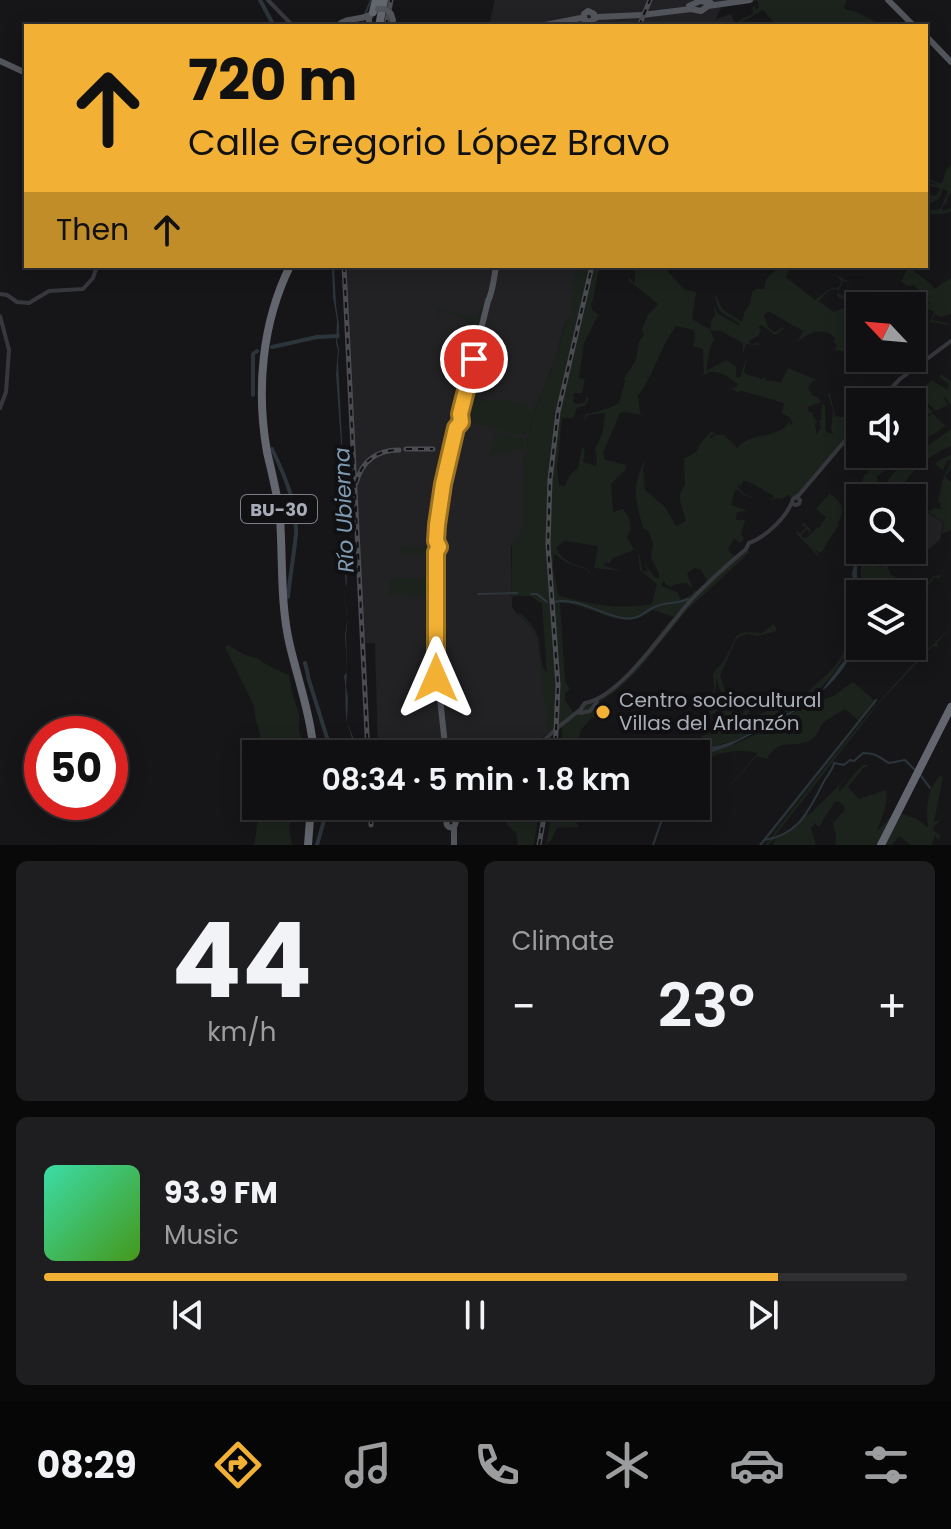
<!DOCTYPE html>
<meta charset="utf-8">
<style>
:root{--surface:#101012;--page:#1e1e20;--text:#f1f3f6;--muted:#9c9d9f;--line:#303032;--accent:#f2b134}
body{margin:0;font-family:Poppins,sans-serif;background:var(--page);color:var(--text);height:100vh;display:flex;flex-direction:column;font-size:30px;white-space:nowrap}
*{box-sizing:border-box;margin:0}
p{font-size:26px;color:var(--muted)}
.icon{flex:none;width:44px;height:44px;fill:none;stroke:currentColor;stroke-width:2;stroke-linecap:round;stroke-linejoin:round}
.map{position:relative;height:845px;overflow:hidden}
.sheet{display:flex;flex-direction:column;gap:16px;padding:16px;background:#09090a;flex:1}
.sheet>*{flex:none}
.guide{position:absolute;left:24px;top:24px;width:904px;height:244px;border-radius:0px;box-shadow:0 4px 20px #0003,0 0 0 2px var(--line);background:#f2b134;color:#111;overflow:hidden}
.needle{width:52px;rotate:296deg}
.tools{position:absolute;left:846px;top:292px;display:grid;gap:16px}
.tools a{display:grid;place-items:center;width:80px;height:80px;border-radius:0px;background:var(--surface);box-shadow:0 4px 20px #0003,0 0 0 2px var(--line);font-size:40px}
.speed{position:absolute;left:24px;top:716px;display:flex;gap:16px;font-size:40px;font-weight:700;text-align:center}
.speed>*{display:grid;place-content:center;width:104px;height:104px;border-radius:50%;background:var(--surface);box-shadow:0 4px 20px #0003,0 0 0 2px var(--line);line-height:1}
.speed .limit{border:12px solid #d22;background:#fff;color:#111}
.pin{position:absolute;display:grid;place-items:center;width:68px;height:68px;color:#fff;margin:-34px;border:4px solid #fff;border-radius:50%;box-shadow:0 2px 8px #0007}
.me{position:absolute;width:88px;margin:-44px;rotate:0deg;stroke-linejoin:round;filter:drop-shadow(0 0 6px #0008)}
.turn{display:flex;align-items:center;gap:28px;height:168px;padding:0 32px;font-size:36px}
.turn .icon{width:104px;height:104px;stroke-width:2.5}
.turn b{display:block;font-size:56px;line-height:68px}
.then{display:flex;align-items:center;height:76px;padding:0 32px;background:#0003;gap:16px;font-size:30px}
.big{font-size:60px;font-weight:600;line-height:1.1}
.sheet .widget{flex:1;display:flex;flex-direction:column;justify-content:center;gap:12px;min-width:0;padding:0 28px;border-radius:12px;background:var(--page)}
.sheet .dial{align-items:center;gap:0}
.dial b{font-size:104px;line-height:1}
.song{display:flex;align-items:center;gap:24px}
.cover{width:96px;height:96px;border-radius:12px;background:linear-gradient(135deg,hsl(160 70% 55%),hsl(100 70% 35%))}
.played{height:8px;border-radius:4px;background:linear-gradient(90deg,var(--accent) 85%,var(--line) 85%)}
.keys{display:flex;justify-content:space-around;direction:ltr}
.heat{display:flex;justify-content:space-between;align-items:center;font-size:44px;direction:ltr}
.sheet .tiles{flex:1;display:grid;gap:16px;grid-template-columns:1fr 1fr}
.widget:last-child{grid-column:span 2}
.trip{position:absolute;left:242px;top:740px;width:468px;height:80px;border-radius:0px;background:var(--surface);box-shadow:0 4px 20px #0003,0 0 0 2px var(--line);font-weight:600;line-height:80px;text-align:center}
.tabs{display:flex;height:128px;justify-content:space-around;align-items:center;background:#060607;color:var(--muted)}
.tabs .icon{width:56px;height:56px}
.tabs .selected{color:var(--accent)}
.tabs b{font-size:36px;color:var(--text)}
.map>svg:first-child{display:block}
.built{fill:#222225}
.green{fill:#1c231d;fill-rule:evenodd}
.water{fill:#2c353c}
.lines{fill:none;stroke-linecap:round;stroke-linejoin:round}
.stream{stroke:#2c353c;stroke-width:2}
.canal{stroke:#2c353c;stroke-width:4}
.minor{stroke:#37383d;stroke-width:4}
.major{stroke:#53555c;stroke-width:6}
.highway{stroke:#63666e;stroke-width:8}
.rail-casing{stroke:#4a4c52;stroke-width:5}
.rail{stroke:#111113;stroke-width:2;stroke-dasharray:6;stroke-linecap:butt}
.major-bridge{stroke:#53555c;stroke-width:6}
.route-casing{stroke:#9d7322;stroke-width:20}
.route{stroke:#f2b134;stroke-width:14}
.poi-dot{fill:#f2b134;stroke:#111113;stroke-width:3}
.labels{text-anchor:middle;dominant-baseline:central;stroke-width:8;stroke-linejoin:round;paint-order:stroke}
.shield{fill:#111113;stroke:#7b7e86;stroke-width:2}
.shield-label{font-size:18px;font-weight:bold;fill:#a8adb8}
.poi-label{font-size:20px;fill:#a8adb8;stroke:#111113;text-anchor:start}
.water-label{font-size:22px;font-style:italic;fill:#7f9bb3;stroke:#111113}
</style>
<div class="map">
<svg width="951" height="845" viewBox="0 0 951 845">
<rect width="100%" height="100%" fill="#161618"/>
<!-- built -->
<path class="built" d="M495,0h265l-51,8 12,-1 -5,12 15,-5 4,12h-246z
M344,266h232l-4,49 -7,8 -10,36 -19,49 -7,22 -5,33 -1,64 -3,10 -9,8 1,62 7,9 11,9 7,12 12,95 -24,22h-147l-3,-111h-14l-1,-12z
M912,502l31,21 -3,17 -14,11 -22,8 -10,-3 -6,2 -17,-8h41z
M379,806h86l-8,6 -77,8z"/>
<!-- green -->
<path class="green" d="M757,0h90l-3,6 1,3 12,3 26,14h-106l-14,-16 -28,16 6,-7 12,-5 -1,-7h3l1,3 3,-3z
M951,165v28l-3,3 -1,6 -5,5 1,4 8,-3v4l-9,2h-16v-3l14,-2 8,-17 -5,-4 -4,11 -13,6v-11l9,2 5,-5 -1,-3 -13,-3v-4l5,3 7,1 -12,-6v-2l12,6h4l4,-13z
M575,266h26c-6,12 -5,27 -10,39l1,5 10,7 -4,-2 -14,28 -5,35 6,1 -3,14h-8l-1,9 3,2 8,-1 3,-6 -2,-2 4,4 -3,6 -9,3 -4,10c16,-6 31,-6 46,-15l6,-22 -1,-2 12,-19 3,-18 5,-7 -2,-6 6,-14 10,-11 -30,-24 1,-2 6,5v-12l-9,-2 -4,-3 18,3 2,-3h27l-1,6 17,18 11,2 -4,27 17,10 2,-1v-7l4,-6 -1,-11 3,9 21,12 2,-1c-16,-13 -23,-7 -25,-31l7,16 20,13 3,-11 5,-7 2,-12 4,-3h8l2,-10 9,-8 -7,-5h19l2,4 -3,7 29,23 17,-12 7,-1 2,-6 -4,-5h1l15,8 -10,-3 -5,12 10,7 4,-1 -7,6 2,-4 -10,-5 1,-6c-8,-3 -14,6 -20,11l16,11 9,-4 4,2h10v3l3,4v29l-9,7 -16,-3 2,-5 -3,-3 1,-4c-12,-12 -26,-5 -38,4l6,-11 -35,-20 -4,4c2,7 4,16 12,17l7,-5 2,1 -8,6h-4l-11,-9 -4,1 3,4 -3,6 -9,5 2,3 7,-1 2,2 -14,-1 -3,10v-11l-22,-12 -11,-1 4,9 -4,9 -4,23 20,-11 10,6v11l4,1 7,-23 -3,17c4,5 12,3 17,7l5,-2 -1,3 16,2 7,-14 29,12 -4,1 -5,7 5,8 5,1 3,5 -13,5 1,5h3l2,7 3,1 -2,5 2,10 4,-8 -2,-6 2,-1 1,-17 3,4 1,25 7,2 -2,-5 2,-18 -5,-16 -2,-1 4,-1 5,23 17,2 -2,7 10,-9v4l-63,75 -6,2 -3,-2 -6,4 -5,-1 -6,2 3,-4 -21,-12 -9,-3 -4,5h-3l6,7 17,8 -16,-6 -8,-6 -1,1 -4,15 17,6 -11,1 -1,8h9l-4,14 3,5 -4,4 -6,-5 -6,12 7,7 10,-8 5,3 -63,58 -48,59 -22,21 -19,13 9,5 -2,6 -7,1 -4,3 -2,-1 -11,13 -2,8 3,4 -2,1 6,8 -4,3h-13l-7,-9v-17l-27,20h-3l-1,-2 3,1 15,-13 -1,-5 -11,-92 -7,-12 -13,-11 3,-1c9,8 17,16 19,29 2,12 1,23 8,32l-5,-70 -12,-8h-17l-1,3v-53l-8,1 12,-6 6,-11 2,-67 4,-27 6,-22 21,-55 11,-38 6,-7 -2,-7zM676,326l18,4 1,5 -3,20 2,-9 9,3 1,24 -5,5c16,-12 25,-4 39,6l-3,4 -6,-1 8,5 5,-1 42,12 -2,10 8,5 3,6 -2,1 -1,-4c-10,19 -40,10 -53,27l-13,-13h-9l-5,4v-3l6,-3 -5,-1 -8,8 -7,12 -12,7 1,26c-10,12 -2,22 1,36l-10,5 -11,-19 -20,-17 -2,-21 3,-9c-16,25 -10,42 -3,68l6,4 4,12 -2,14 8,15v5h-4l-11,-15 4,9 -6,-1 -2,-15 -2,-3 2,17 17,14 -5,20c-34,6 -59,1 -92,-8l-2,-2 -5,-28 1,-12 13,9 21,7 1,4 1,-2 -2,-3c-13,-4 -26,-8 -32,-21l8,-7 34,5 -4,22 28,3 -17,-5 -1,-2 6,-1 3,-5 21,-8 -7,-13c6,-11 3,-19 -4,-28l-10,3 -2,-28 14,-14 2,-5c-8,-1 -14,-4 -22,-5l-2,-7 17,-40 4,-1 20,3 -4,-2 -2,-17c16,-21 22,-49 38,-70zM605,413l-2,18 -8,19 2,7 -1,9 -13,-4 2,-12 -3,-3 -4,21 -8,7 -5,11 -6,-1 -2,-18 5,-49h11l12,-3 -1,7 4,-7zM695,568l6,2 7,12 -8,7 -6,2 -3,4 -10,5 -4,-8 -16,-6 3,-6 2,5 5,2 5,-3 11,-1 6,7 -6,-17zM560,603c34,0 60,32 93,7l21,7c-24,25 -55,81 -91,85l-3,5 -7,5 -8,-12v-7l5,-4 -5,-8z
M908,267l22,16 5,6 16,-11v36l-11,3 -5,-3 -3,6 15,3 2,2 -18,-3 -2,2 5,-12 -6,-3 -11,14 9,-15 -13,-16 -14,14 13,-15 6,2 8,12 4,-1 -7,-11 -10,-8 -5,1 -7,-4z
M481,307l3,1 -10,39 -3,1 -2,-2 4,-1 6,-25 -4,-1 -5,25 -5,-3 3,7 5,5 -9,32 -1,-1 2,-10 -1,-34 7,-8v-8l-6,5 1,-10 -26,-9 -1,8 -1,-8 -3,-2 42,10z
M941,374l10,7v24l-2,-1 -2,-6 -4,-1 5,8 -13,6 -16,-18 9,-6 -2,-2 6,-5 15,10 2,-6 -10,-7z
M470,378l3,1 -3,16 3,-3v4l20,6 6,-3 29,5 -2,5 6,2 7,-17 -13,41h-9l-56,-15z
M915,394l18,18 -18,8 6,11 -4,-11 16,-6 12,12 -11,8 -9,4 -4,-6 2,7 -11,2v-39l-4,-1z
M951,429v17c-25,11 -44,27 -55,52h-11l7,-14 -4,-2c8,-20 45,-39 63,-53z
M496,432l27,7 2,3v7l-32,5 -3,2z
M891,454h17l-32,23 2,3 -3,6 -15,12 -1,3 -5,-2 11,-25h3v-7l6,-1z
M951,455v13l-6,9 6,5v48l-9,4 2,-11 -32,-23 17,11 5,-3 8,1 -2,-2 1,-4 -3,-1 5,-23 7,-14 1,-5h-4l-4,10 -8,-6 8,-6z
M830,493c13,12 15,14 9,29h-2l2,2 -18,29 -8,-4 6,5 -1,2 -22,-23 2,-3v2l2,2 6,-6 -2,-2h-3l3,-3 7,7 -3,5 1,-3 -2,-3 -6,6 3,3 3,-1v1l10,-11 2,1 7,-11 -10,-8z
M395,547h33l5,2 1,48 -12,1v-3h-11v3l-4,-2 -1,2v-3h-17v-12l3,-5h41v-20l-3,-3h-28v-6z
M863,550h8l17,8 -8,3 1,4 -3,3 5,-2v-5l3,-2 4,15 8,5v8l25,-2 6,-3 4,-6 7,-1 6,-10 -7,14 -5,-2c-1,2 -2,4 -3,5 -10,10 -58,7 -70,4v-30z
M856,599c5,36 -13,66 -37,91l-1,5c-26,16 -51,31 -79,44 -12,5 -27,5 -35,14 41,-8 68,-29 105,-49l10,-8 4,4 12,-5 18,-13 21,18h4l-115,145h-3l99,-124 -14,-12c-7,4 -16,9 -22,14 -4,5 -5,12 -11,16 -17,11 -33,-3 -45,20l-10,-3 -45,50 46,-53c-22,-5 -51,-2 -62,20v-19h-64l41,-7 13,-5 12,-1 4,3v-8l4,-2 8,-10 -3,-8 5,5 10,-15 -10,-28v10l-5,15 8,4c-2,4 -4,7 -9,8l-3,-5 7,-23 -1,-13c4,-6 10,-11 13,-17 13,-21 4,-27 36,-24l12,-9 3,7 -20,5 -10,-2 -10,4 -17,37 9,30 12,13 6,-12 5,-2 1,2 -6,9 8,2 36,-18c9,0 14,-5 21,-11 34,-29 41,-44 38,-88z
M951,627l-14,16 1,4 -5,-1 -54,57 -105,134c14,-3 25,-14 32,-26v4l4,-1c13,-13 25,-24 37,-38l-8,11v5c9,-9 16,-20 25,-28l5,3h-5l-16,20 11,12 27,-9c3,14 -5,28 -9,41l13,-13 5,-8 -16,35h-44l1,-10 -3,-12 12,-13 -1,-4 -6,-5 -4,2 -15,24 -6,-5 1,3 -3,4 5,16h-43l3,-7 -8,7h-3c59,-75 115,-153 186,-218z
M228,645l17,10 11,3 17,10 16,7 3,18 7,21v18l5,11 -1,11h-38l-10,-38 -1,-10 -29,-59z
M940,776l3,1 -9,45 7,-2 -7,6 -1,4 7,5 -1,6 -4,-6 -3,10h-21l-12,-9 -7,9h-7l17,-31 15,5 11,9c-2,-19 -2,-38 12,-52z
M257,806h41l1,3 -10,17 3,19h-38l3,-18z
M532,806h8l-6,39h-16l-2,-12 -10,-10z
M553,806c10,0 22,12 26,21l-22,1 -6,12 -5,5z"/>
<!-- water -->
<path class="water" d="M332,266h2l2,39 3,20v10l-2,5 2,10 -1,12 4,79v30l-3,17 6,11 1,6 -3,12 2,17 -1,10 3,38 -3,16 4,17 -2,21 1,35 -1,15 2,13 -1,23 6,15 1,17c0,-6 -1,-13 -3,-19 -1,-5 -3,-9 -4,-13 -3,-15 0,-32 -3,-46l3,-4 -2,-37 3,-19 -4,-17 2,-12 -3,-37 2,-16 -3,-17 4,-12 -2,-8 -8,-15 4,-10 1,-29 -5,-69 2,-24 -2,-7 1,-23 -4,-23z
M860,544c0,9 -3,13 -3,23 -1,22 8,56 -1,78 -20,47 -60,67 -102,88 -15,8 -34,19 -49,20 -10,1 -20,1 -30,1l46,-9 16,-5 59,-31 27,-20 23,-31 9,-16 2,-17v-19l-5,-33z"/>
<g class="lines">
<!-- stream -->
<path class="stream" d="M365,14l6,-14
M363,22v4
M478,594l39,-1
M531,594h6l10,8
M554,602c24,-5 45,12 68,16 18,3 21,-7 35,-12 10,-4 21,-2 31,-7
M696,768l10,-13
M919,773l11,15
M764,840c34,-5 44,-28 58,-55 4,-9 10,-13 12,-22l10,2 6,-5 4,1 9,-8c14,0 15,4 26,10l16,-3 11,11
M653,845c5,-13 8,-27 16,-39
M760,845l116,-145"/>
<!-- canal -->
<path class="canal" d="M260,0l14,26
M272,347l45,-10 21,-1
M253,395v-41l4,-3
M272,449c13,27 25,55 24,85 -2,21 -6,42 -8,63
M305,663l3,12
M308,677l20,64v13
M317,845l11,-39"/>
<!-- minor -->
<path class="minor" d="M268,0l25,26
M0,294l7,1 10,7 12,1 20,-12 34,-2 10,-11 4,-12
M0,316l9,34 -3,42 -6,16
M878,402l22,-23 51,-38
M792,503l3,2 4,-1 1,-4 -4,-3
M580,713l10,-2 7,-9
M530,754l27,-26 23,-18 5,-7c35,-5 82,-76 106,-103 17,-18 36,-35 55,-51l3,-6c17,-6 39,-27 44,-44l6,-4 61,-72
M456,824l2,-5 17,-13"/>
<!-- major -->
<path class="major" d="M888,0l26,26
M689,6l11,-5 11,2
M391,14l2,6 -1,6h10
M584,19v-5l4,-3 6,3v4
M337,26c12,-10 22,-5 33,-11
M369,26v-8l3,-5
M540,26l41,-8 8,4 9,-5 44,-2 49,-6 10,2 7,-5 42,-6
M926,36l25,26
M0,61l26,12
M446,754l-7,-65 2,-7 -3,-6 -2,-21 2,-141 5,-30 11,-48 3,-9 4,-5 -1,-8 28,-113c5,-9 6,-24 8,-35
M446.5 823a4.5 4.5 0 1 1 9 0a4.5 4.5 0 1 1-9 0Z
M448,819l1,-13
M454,826v19"/>
<!-- highway -->
<path class="highway" d="M373,12l3,-12
M379,26l5,-26
M290,266c-28,57 -34,123 -23,186 5,22 11,44 13,66 3,43 0,86 10,128 9,37 21,71 24,108
M308,845l3,-39
M881,845l70,-138"/>
<!-- rail casing -->
<g class="rail-casing">
<path id="rail" d="M386,26l5,-26
M639,26l11,-26
M344,266l24,488
M406,449h27
M356,483c6,-22 20,-33 43,-33
M555,754l3,-69 -10,-140 2,-65 8,-68 34,-146
M371,806v19
M539,845l7,-39"/>
</g>
<!-- rail -->
<use href="#rail" class="rail"/>
<!-- major-bridge -->
<path class="major-bridge" d="M378,9h6
M388,11l3,3"/>
</g>
<g class="lines">
<!-- route casing -->
<g class="route-casing">
<path id="route" d="M436,678l3,1 -3,-24v-103l3,-5 -3,-6 1,-16 6,-41 13,-56 5,-6 -1,-8 14,-55"/>
</g>
<!-- route -->
<use href="#route" class="route"/>
</g>
<!-- markers -->
<circle class="poi-dot" cx="603" cy="712" r="8"/>
<g class="labels">
<!-- shield labels -->
<rect class="shield" x="241" y="495" width="76" height="28" rx="6"/>
<g class="shield-label">
<text x="279" y="509">BU-30</text>
</g>
<!-- poi labels -->
<g class="poi-label">
<text x="619" y="700">Centro sociocultural<tspan x="619" dy="23">Villas del Arlanzón</tspan></text>
</g>
<!-- water labels -->
<g class="water-label">
<text transform="translate(344 510) rotate(-92)">Río Ubierna</text>
</g>
</g>
</svg>
<div class="tools">
<a><svg class="needle" viewBox="-14 -14 28 28"><path d="M0-13l5 13h-10z" fill="#e53935"/><path d="M0 13l5-13h-10z" fill="#9c9d9f"/></svg></a>
<a><svg class="icon" aria-label="sound" viewBox="0 0 24 24"><path d="M4 9h4l5-4v14l-5-4H4zM17 9q2 3 0 6"/></svg></a>
<a><svg class="icon" aria-label="search" viewBox="0 0 24 24"><circle cx="10" cy="10" r="6"/><path d="M15 15l6 6"/></svg></a>
<a><svg class="icon" aria-label="layers" viewBox="0 0 24 24"><path d="M12 4l9 5-9 5-9-5zM3 14l9 5 9-5"/></svg></a>
</div>
<div class="speed"><div class="limit">50</div></div>
<div class="pin" style="left:474px;top:359px;background:#d93025"><svg class="icon" aria-label="arrive" viewBox="0 0 24 24"><path d="M6 21V4h12l-3 4 3 4H6"/></svg></div>
<svg class="me" style="left:436px;top:678px" viewBox="-20 -20 40 40"><path d="M0-17L14 15 0 8-14 15z" fill="#f2b134" stroke="#fff" stroke-width="4"/></svg>
<div class="trip">08:34 · 5 min · 1.8 km</div>
<div class="guide">
<div class="turn"><svg class="icon" aria-label="ahead" viewBox="0 0 24 24"><path d="M12 20V5M6 11l6-6 6 6"/></svg><div><b>720 m</b>Calle Gregorio López Bravo</div></div>
<div class="then">Then<svg class="icon" aria-label="ahead" viewBox="0 0 24 24"><path d="M12 20V5M6 11l6-6 6 6"/></svg></div>
</div>
</div>
<section class="sheet">
<div class="tiles">
<div class="widget dial"><b>44</b><p>km/h</p></div>
<div class="widget"><p>Climate</p>
<div class="heat"><a>−</a><b class="big">23°</b><a>+</a></div>
</div>
<div class="widget">
<div class="song"><i class="cover"></i><div><b>93.9 FM</b><p>Music</p></div></div>
<div class="played"></div>
<div class="keys"><svg class="icon" aria-label="previous" viewBox="0 0 24 24"><path d="M18 5L8 12l10 7zM5 5v14"/></svg><svg class="icon" aria-label="pause" viewBox="0 0 24 24"><path d="M8 5v14M16 5v14"/></svg><svg class="icon" aria-label="next" viewBox="0 0 24 24"><path d="M6 5l10 7-10 7zM19 5v14"/></svg></div>
</div>
</div>
</section>
<nav class="tabs">
<b>08:29</b>
<svg class="icon selected" aria-label="directions" viewBox="0 0 24 24"><path d="M12 3l9 9-9 9-9-9zM9 14v-3h6M13 9l2 2-2 2"/></svg>
<svg class="icon" aria-label="music" viewBox="0 0 24 24"><path d="M9 18V5l10-2v13"/><circle cx="6" cy="18" r="3"/><circle cx="16" cy="16" r="3"/></svg>
<svg class="icon" aria-label="phone" viewBox="0 0 24 24"><path d="M5 4h4l2 5-3 2q2 4 5 5l2-3 5 2v4C11 20 4 13 5 4z"/></svg>
<svg class="icon" aria-label="climate" viewBox="0 0 24 24"><path d="M12 3v18M4 7l16 10M4 17L20 7"/></svg>
<svg class="icon" aria-label="car" viewBox="0 0 24 24"><path d="M5 17H2v-5l4-1 3-4h7l3 4 3 1v5h-3M9 17h6M6 11h13"/><circle cx="7" cy="17" r="2"/><circle cx="17" cy="17" r="2"/></svg>
<svg class="icon" aria-label="filters" viewBox="0 0 24 24"><path d="M4 7h16M4 17h16"/><circle cx="9" cy="7" r="2"/><circle cx="15" cy="17" r="2"/></svg>
</nav>
